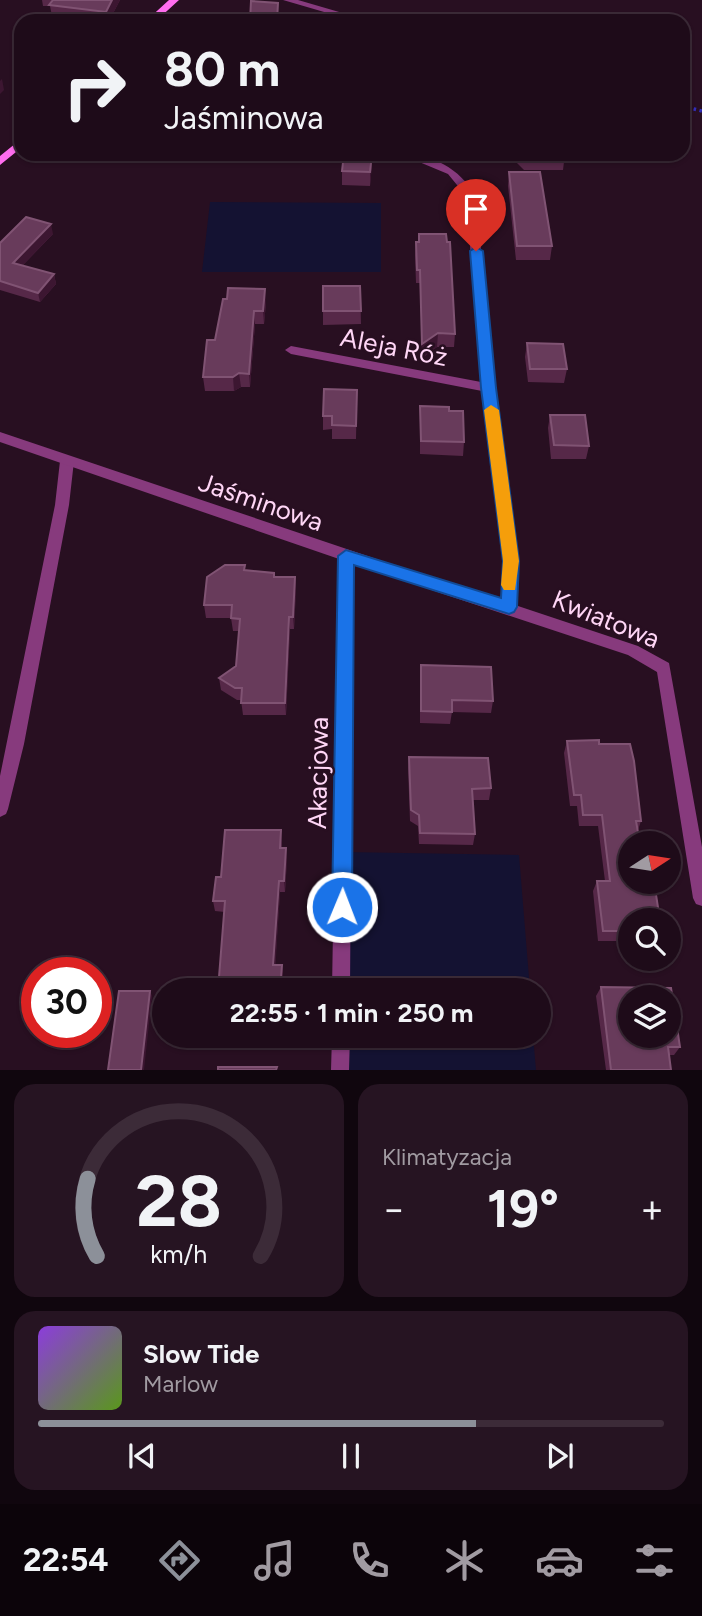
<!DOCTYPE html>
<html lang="pl">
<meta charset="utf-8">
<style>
:root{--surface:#1e0b19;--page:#261422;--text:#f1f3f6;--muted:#a19ba2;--line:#3c2b38;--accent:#8c9099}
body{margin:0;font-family:Figtree,sans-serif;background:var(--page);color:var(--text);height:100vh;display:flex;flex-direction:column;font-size:26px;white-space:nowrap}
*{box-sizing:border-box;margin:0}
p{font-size:23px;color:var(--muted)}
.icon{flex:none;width:38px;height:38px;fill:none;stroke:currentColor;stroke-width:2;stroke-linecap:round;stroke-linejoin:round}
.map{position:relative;height:1070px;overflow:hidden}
.side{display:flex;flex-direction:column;gap:14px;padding:14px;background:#10060e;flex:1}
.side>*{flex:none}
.banner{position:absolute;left:14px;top:14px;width:676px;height:147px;border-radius:21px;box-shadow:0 2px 5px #0004,0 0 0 2px var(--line);background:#1e0b19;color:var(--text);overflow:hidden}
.needle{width:46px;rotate:78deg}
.fabs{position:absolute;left:618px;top:831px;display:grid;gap:14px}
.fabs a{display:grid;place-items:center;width:63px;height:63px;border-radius:50%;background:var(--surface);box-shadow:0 2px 5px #0004,0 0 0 2px var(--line);font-size:35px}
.speed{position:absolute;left:21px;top:957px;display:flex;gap:14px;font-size:35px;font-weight:700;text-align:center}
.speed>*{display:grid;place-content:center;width:91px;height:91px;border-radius:50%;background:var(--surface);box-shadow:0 2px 5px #0004,0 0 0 2px var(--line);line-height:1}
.speed .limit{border:10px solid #d22;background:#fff;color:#111}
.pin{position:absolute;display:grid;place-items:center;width:60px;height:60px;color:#fff;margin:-72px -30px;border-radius:50% 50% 50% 0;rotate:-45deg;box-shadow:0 0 7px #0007}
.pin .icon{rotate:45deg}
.me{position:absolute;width:77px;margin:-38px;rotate:1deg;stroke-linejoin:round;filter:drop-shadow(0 0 5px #0008)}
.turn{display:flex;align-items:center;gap:24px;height:147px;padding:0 35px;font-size:32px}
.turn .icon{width:91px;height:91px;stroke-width:2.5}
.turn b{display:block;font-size:49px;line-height:60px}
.big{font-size:52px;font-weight:700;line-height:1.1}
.side .tile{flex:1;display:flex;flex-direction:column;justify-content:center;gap:10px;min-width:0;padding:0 24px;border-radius:21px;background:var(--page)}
.side .dial{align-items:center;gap:0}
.dial svg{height:182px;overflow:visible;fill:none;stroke:var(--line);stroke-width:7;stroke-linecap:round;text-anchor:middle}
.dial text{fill:var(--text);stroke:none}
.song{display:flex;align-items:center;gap:21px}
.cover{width:84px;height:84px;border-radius:10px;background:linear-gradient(135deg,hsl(270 70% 55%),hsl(90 70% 35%))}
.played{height:7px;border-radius:4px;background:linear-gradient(90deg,var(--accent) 70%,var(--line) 70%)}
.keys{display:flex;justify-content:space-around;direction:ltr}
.heat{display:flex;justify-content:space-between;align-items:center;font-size:38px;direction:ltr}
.side .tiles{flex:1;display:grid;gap:14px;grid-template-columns:1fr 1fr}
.tile:last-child{grid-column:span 2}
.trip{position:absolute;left:152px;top:978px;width:399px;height:70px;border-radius:35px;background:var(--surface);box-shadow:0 2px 5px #0004,0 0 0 2px var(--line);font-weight:700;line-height:70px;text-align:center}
.tab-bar{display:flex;height:112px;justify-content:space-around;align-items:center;background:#0c040a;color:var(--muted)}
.tab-bar .icon{width:49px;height:49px}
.tab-bar .active{color:var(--accent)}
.tab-bar b{font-size:32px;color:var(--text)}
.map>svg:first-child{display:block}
.green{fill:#141232}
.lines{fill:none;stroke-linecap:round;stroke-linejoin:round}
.path{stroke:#322ebb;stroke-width:3.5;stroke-dasharray:2.5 3.5;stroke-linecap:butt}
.service{fill:#873a7d;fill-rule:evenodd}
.minor{fill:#873a7d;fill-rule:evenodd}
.secondary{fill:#ff6dee;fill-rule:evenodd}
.wall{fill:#562848}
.shaded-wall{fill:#3c1631}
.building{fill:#683b5b;stroke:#805373;stroke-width:2;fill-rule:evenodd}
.route{fill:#1a73e8;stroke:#114b97;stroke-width:2}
.slow{fill:#f59e0b}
.labels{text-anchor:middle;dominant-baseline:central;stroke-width:5;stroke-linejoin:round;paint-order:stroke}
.street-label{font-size:26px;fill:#ffd6f6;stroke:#280f21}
</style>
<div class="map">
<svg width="702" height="1070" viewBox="0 0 702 1070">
<rect width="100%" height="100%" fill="#280f21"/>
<!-- green -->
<path class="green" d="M210,202l171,1v69h-179z
M343,852l176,3 11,135h-189z
M341,1036h192l3,34h-196z"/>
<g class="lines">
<!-- path -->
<path class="path" d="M682,106l20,5"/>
<!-- service -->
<path class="service" d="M67,456l7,5 -5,44 -45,239 -16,65 -2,5 -6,3v-41l55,-271 5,-44z"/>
<!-- minor -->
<path class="minor" d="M283,0h15l72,21h-15z
M400,154c33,0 59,14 76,42l18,192 24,173 -3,44 123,41 31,17 33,184v59l-6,-2 -3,-6 -36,-226 -29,-17 -275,-91 -3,426h-18l7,-431 -339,-117v-10l501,169 3,-40 -22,-170 -191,-37 -6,-4 6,-4 190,36 -15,-186 -18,-22z
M332,1036h18l-1,34h-18z"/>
<!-- secondary -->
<path class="secondary" d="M169,0h10l-23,21h-10z
M21,139v9l-21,17v-9z"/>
</g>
<!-- wall -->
<path class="wall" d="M42,0h78l-11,21h-20l-37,-5 -2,-10h-7z
M508,154h57l-2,16h-39z
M372,164l-2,22 -28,-1v-14z
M509,172l43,74 -2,14h-34l-8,-74z
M53,234l-31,32 32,8 2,10 -16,18 -40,-12v-47z
M419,234l36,100 -1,13h-17l-15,11 -2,-75h-4l-1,-28 1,-13h2z
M323,286h37l1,38 -38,1z
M266,303l-2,21h-9l-5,63h-9l-7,4h-29l-2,-14 12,-37z
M527,343l40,26 -3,14 -36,-1 -3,-25z
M357,390l-1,49h-24v-10l-9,1v-14z
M420,406l29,5 15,31 -1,14 -43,-2z
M550,415l39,31 -3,13h-35l-3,-31z
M245,570l29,7h21l1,13 -2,39h-4l-4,86h-43l-2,-15h-4l-16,-10 -2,-12 17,-12 3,-35h-6l-2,-13h-25l-2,-13z
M421,665l72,36 -2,12 -39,-1 -2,12 -30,-1v-45z
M567,741l32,3 42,77 -3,9 -8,90v21h-32l-5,-50 4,-10h8l-7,-55h-19l-2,-20h-7l-6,-53z
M409,757l82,31 -2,12h-16l2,34 -2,11 -54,-1 -1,-18 -8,-5 -2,-53z
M281,830l1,18 5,11 -2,33h-5l-5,73h7l1,9 -58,-62 -10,-1 -2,-10 8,-24z
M601,987l79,60 -6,8h-5l2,15h-65l-10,-74z"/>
<!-- shaded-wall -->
<path class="shaded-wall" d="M112,0h8l-11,21h-2l-1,-9z
M2,79l2,11 -4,4v-13z
M373,154l-1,10 -2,22v-14z
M51,224l2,10 -38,39 -2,-10z
M54,274l2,10 -16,18 -2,-9z
M265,289l1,14 -2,21 -1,-13z
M254,311l1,13 -5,63 -1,-13z
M438,333l-1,14 -15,11v-14z
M239,373l2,14 -7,4 -1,-14z
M295,577l1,13 -2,39 -1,-12z
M289,617l1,12 -4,86 -1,-12z
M286,848l1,11 -2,33 -1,-11z
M279,881l1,11 -5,82 -2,-9z
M282,965l1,9 -1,16h-2z
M150,991l2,5 -8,74h-3z"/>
<!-- building -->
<path class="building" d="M53,0h59l-6,12 -57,-7z
M251,1l27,2 -1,18h-27z
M344,154h28l-2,18 -28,-1z
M521,154h44v4h-40z
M509,172h31l12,74h-35z
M26,217l25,7 -38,39 41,11 -16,19 -38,-12v-38z
M419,234h27l1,8h3l5,92 -17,-1 -16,11 -2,-74h-3l-1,-28h3z
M323,286h37l1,25h-38z
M228,288l37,1 -2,22h-9l-5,63 -10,-1 -6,4h-30l4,-37h8l8,-41h4z
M527,343l36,1 4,25h-37z
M324,389l33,1 -1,36 -24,-1v-9h-9z
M420,406l29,1v4h14l1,31 -43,-1z
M550,415h35l4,31 -35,-1z
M225,565h20l-1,5 30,3v4h21l-2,40h-4l-4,86h-44l1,-15h-7l-16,-10 17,-12 4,-47 -9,-1 1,-13h-28l3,-28z
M421,665l70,2 2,34 -41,-1v12l-31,-1z
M599,740v4h31l4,17 7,60h-5l4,23h-10v38h24l6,38h-30v11h-27l-6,-50h13l-8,-66h-19l-2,-20h-7l-7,-54z
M409,757l79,1 3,30 -19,1 3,45 -55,-1 -1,-18 -8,-5z
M225,830h56l-1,18h6l-2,33h-5l-6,84h9l-2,25h-62l7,-89h-12l3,-24h5z
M601,987l70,1 9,59h-12l3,23h-60zM630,998h38v38h-38z
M119,991h31l-9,79h-33z
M218,1067h59l-1,3h-58z"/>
<!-- route -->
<path class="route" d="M476,247l7,4 13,137 23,173 -2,46 -3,5 -5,2 -155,-49 -2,342 -3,7 -7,3 -7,-3 -3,-7 6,-351 8,-6 155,48 2,-37 -22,-173 -11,-137z"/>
<!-- slow -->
<path class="slow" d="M491,405l8,5 20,151 -4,29h-11l-3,-5 2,-24 -19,-151z"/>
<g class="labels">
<!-- street labels -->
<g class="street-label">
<text transform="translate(394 347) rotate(11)">Aleja Róż</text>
<text transform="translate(261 502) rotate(19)">Jaśminowa</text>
<text transform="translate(606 619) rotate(22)">Kwiatowa</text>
<text transform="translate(318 773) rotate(-89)">Akacjowa</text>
</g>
</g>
</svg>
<div class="fabs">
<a><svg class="needle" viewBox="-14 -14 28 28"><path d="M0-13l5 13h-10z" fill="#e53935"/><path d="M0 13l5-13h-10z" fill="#a19ba2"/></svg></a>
<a><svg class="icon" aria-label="search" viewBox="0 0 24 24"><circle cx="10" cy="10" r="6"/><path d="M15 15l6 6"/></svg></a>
<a><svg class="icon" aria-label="layers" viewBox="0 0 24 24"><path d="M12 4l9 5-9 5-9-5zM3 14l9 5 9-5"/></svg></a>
</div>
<div class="speed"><div class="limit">30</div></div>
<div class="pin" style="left:476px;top:251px;background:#d93025"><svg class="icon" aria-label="arrive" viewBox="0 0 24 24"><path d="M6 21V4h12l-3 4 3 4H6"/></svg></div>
<svg class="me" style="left:342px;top:907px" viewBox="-20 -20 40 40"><circle r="17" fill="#1a73e8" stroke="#fff" stroke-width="3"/><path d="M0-11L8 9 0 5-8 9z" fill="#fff"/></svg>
<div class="trip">22:55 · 1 min · 250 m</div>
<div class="banner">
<div class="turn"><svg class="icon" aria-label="right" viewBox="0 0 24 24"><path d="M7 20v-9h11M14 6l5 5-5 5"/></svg><div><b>80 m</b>Jaśminowa</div></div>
</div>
</div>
<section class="side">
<div class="tiles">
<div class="tile dial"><svg viewBox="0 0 100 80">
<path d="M14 69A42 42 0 1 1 86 69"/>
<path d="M14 69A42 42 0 0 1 10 35" stroke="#8c9099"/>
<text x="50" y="56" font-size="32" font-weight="700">28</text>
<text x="50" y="72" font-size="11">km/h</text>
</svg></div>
<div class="tile"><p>Klimatyzacja</p>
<div class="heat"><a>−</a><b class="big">19°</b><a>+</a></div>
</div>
<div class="tile">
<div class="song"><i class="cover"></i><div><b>Slow Tide</b><p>Marlow</p></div></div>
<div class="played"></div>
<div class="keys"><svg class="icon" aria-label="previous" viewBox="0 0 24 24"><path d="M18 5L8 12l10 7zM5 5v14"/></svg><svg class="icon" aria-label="pause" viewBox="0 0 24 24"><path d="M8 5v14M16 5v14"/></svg><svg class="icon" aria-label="next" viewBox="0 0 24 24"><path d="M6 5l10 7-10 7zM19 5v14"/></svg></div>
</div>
</div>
</section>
<nav class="tab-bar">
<b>22:54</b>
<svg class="icon active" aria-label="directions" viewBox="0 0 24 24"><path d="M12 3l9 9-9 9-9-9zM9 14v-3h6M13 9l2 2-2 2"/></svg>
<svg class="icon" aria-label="music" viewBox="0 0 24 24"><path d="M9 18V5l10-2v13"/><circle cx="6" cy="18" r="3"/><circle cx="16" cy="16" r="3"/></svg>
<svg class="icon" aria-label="phone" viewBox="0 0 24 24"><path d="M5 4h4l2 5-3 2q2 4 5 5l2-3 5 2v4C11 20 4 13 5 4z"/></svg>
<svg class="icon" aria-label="climate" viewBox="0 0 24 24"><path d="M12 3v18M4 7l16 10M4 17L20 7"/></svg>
<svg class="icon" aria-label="car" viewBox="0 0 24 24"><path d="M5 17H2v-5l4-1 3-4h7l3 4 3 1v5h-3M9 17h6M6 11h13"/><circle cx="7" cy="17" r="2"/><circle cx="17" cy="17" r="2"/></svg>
<svg class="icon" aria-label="filters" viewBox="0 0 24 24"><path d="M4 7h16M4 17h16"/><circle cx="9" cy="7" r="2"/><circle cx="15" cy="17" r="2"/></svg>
</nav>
